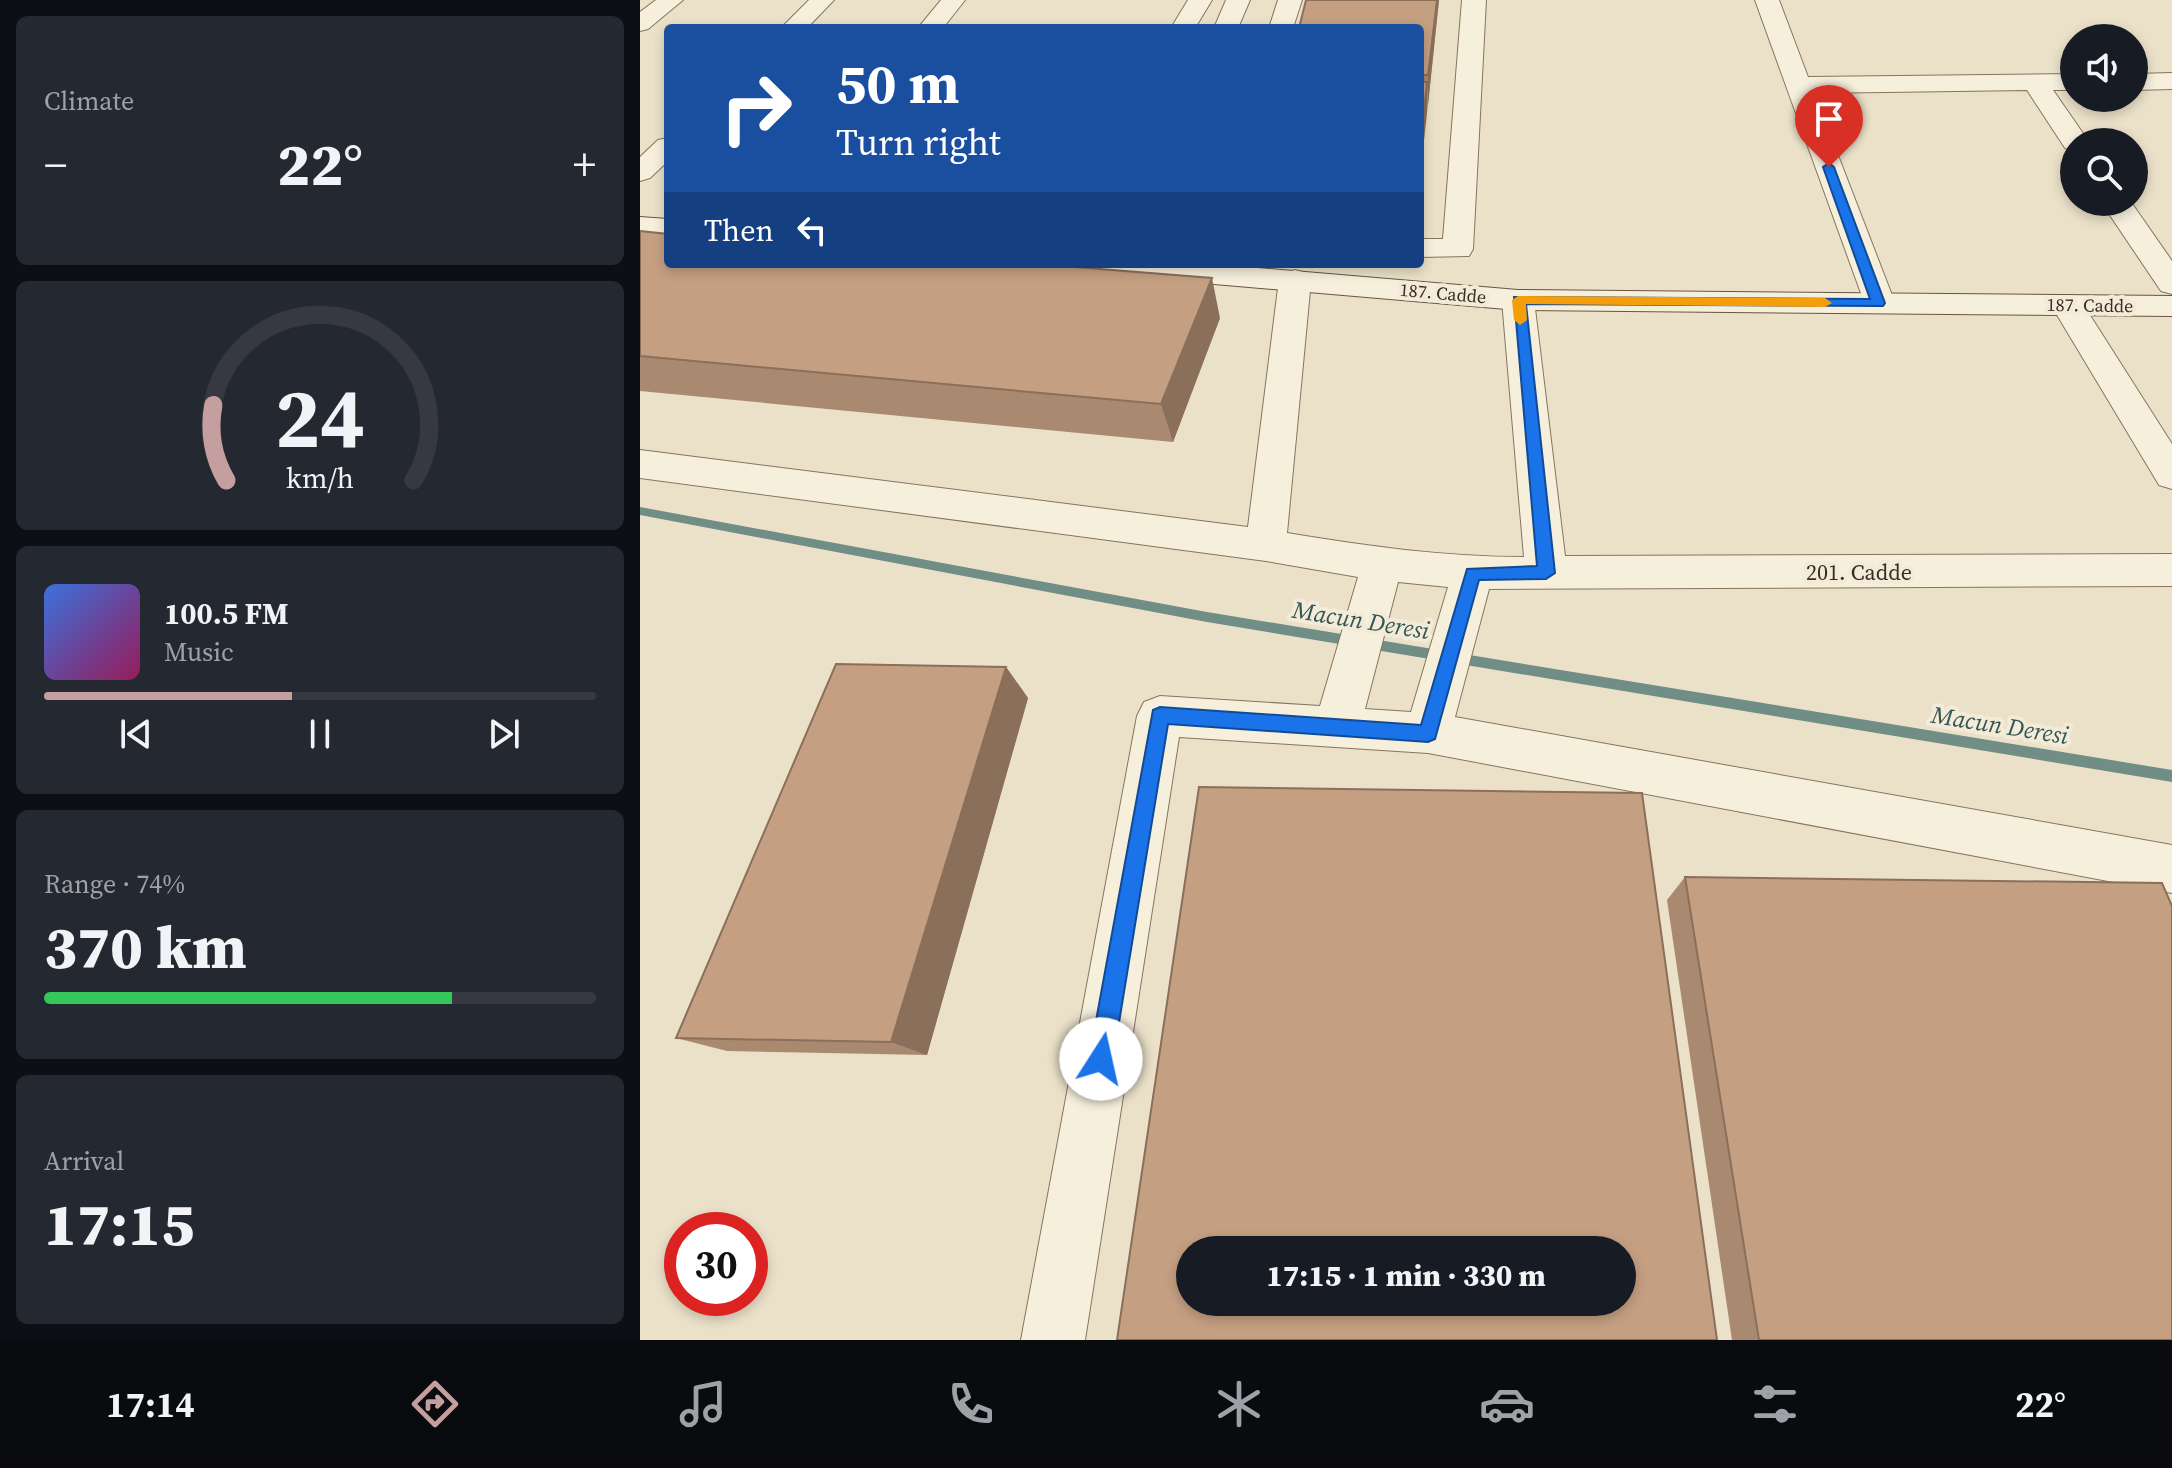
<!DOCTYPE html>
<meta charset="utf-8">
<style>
:root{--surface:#171b24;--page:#242831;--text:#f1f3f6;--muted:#9ea1a6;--line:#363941;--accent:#c59e9f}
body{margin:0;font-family:"Source Serif 4",serif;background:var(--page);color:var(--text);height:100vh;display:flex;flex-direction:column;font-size:30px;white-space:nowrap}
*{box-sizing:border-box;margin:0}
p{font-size:26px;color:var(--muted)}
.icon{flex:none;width:44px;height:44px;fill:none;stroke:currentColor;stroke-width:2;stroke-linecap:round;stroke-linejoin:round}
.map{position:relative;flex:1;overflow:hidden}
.sheet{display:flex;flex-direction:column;gap:16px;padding:16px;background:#0d0f14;width:640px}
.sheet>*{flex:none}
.banner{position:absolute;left:24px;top:24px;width:760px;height:244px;border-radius:8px;box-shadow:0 4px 12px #0003;background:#1a4fa0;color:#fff;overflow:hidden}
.controls{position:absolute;left:1420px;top:24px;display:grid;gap:16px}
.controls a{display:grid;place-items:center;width:88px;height:88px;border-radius:50%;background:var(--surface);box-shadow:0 4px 12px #0003;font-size:40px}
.speed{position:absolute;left:24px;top:1212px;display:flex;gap:16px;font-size:40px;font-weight:700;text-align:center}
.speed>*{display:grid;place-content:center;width:104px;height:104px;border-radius:50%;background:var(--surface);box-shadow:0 4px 12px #0003;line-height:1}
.speed .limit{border:12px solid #d22;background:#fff;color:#111}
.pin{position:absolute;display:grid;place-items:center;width:68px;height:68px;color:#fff;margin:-82px -34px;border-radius:50% 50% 50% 0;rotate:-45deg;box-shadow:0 0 8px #0007}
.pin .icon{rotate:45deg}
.me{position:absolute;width:88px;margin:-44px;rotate:10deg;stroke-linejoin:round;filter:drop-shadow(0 0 6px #0008)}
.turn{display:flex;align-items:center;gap:28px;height:168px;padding:0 40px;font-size:36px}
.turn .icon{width:104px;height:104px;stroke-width:2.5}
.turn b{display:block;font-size:56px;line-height:68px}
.then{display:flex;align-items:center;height:76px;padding:0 40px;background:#0003;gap:16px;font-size:30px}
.big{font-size:60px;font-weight:800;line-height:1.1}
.sheet .widget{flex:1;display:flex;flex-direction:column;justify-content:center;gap:12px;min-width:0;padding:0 28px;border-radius:12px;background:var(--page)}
.sheet .dial{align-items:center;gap:0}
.dial svg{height:208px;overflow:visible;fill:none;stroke:var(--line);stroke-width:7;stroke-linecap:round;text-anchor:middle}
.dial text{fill:var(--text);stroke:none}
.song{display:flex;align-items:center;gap:24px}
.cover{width:96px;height:96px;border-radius:12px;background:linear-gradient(135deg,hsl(220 70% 55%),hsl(330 70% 35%))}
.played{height:8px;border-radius:4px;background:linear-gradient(90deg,var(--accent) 45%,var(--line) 45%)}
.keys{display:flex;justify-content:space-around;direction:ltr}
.heat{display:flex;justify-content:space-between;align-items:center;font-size:44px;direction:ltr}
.charge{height:12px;border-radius:6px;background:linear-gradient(90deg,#34c759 74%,var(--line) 0)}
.trip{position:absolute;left:536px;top:1236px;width:460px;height:80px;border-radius:40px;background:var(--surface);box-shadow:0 4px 12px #0003;font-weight:800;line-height:80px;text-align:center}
.tabs{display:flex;height:128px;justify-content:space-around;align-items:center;background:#090b0e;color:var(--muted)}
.tabs .icon{width:56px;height:56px}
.tabs .selected{color:var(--accent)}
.tabs b{font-size:36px;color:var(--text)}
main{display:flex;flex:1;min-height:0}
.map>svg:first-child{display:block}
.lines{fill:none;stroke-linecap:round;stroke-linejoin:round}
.stream{fill:#708d86;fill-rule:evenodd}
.street-casing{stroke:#86745f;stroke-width:2}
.secondary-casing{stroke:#685542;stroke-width:2}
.street{fill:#f6efdc;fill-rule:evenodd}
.secondary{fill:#f6efdc;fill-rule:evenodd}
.wall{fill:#a98970}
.shaded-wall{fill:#8a6f5b}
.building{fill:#c59f82;stroke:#8a6f5b;stroke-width:2;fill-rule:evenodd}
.route{fill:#1a73e8;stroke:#114b97;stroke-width:2}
.slow{fill:#f59e0b}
.labels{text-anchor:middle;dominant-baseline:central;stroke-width:8;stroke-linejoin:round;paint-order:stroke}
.far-street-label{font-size:18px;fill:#372c21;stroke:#f3ebd8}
.street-label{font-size:22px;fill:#372c21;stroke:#f3ebd8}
.water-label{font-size:24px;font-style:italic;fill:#325654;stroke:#f3ebd8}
</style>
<main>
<section class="sheet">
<div class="widget"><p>Climate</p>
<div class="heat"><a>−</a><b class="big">22°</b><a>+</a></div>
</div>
<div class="widget dial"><svg viewBox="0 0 100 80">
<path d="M14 69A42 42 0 1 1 86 69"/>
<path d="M14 69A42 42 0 0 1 9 40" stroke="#c59e9f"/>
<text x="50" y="56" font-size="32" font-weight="700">24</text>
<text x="50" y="72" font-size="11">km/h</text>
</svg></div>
<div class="widget">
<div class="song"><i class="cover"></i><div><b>100.5 FM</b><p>Music</p></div></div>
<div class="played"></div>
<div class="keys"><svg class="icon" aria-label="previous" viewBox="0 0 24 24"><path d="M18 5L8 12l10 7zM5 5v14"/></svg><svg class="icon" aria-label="pause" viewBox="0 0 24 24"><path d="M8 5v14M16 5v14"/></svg><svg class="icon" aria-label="next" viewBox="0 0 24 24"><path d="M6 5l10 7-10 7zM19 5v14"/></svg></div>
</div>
<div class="widget"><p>Range · 74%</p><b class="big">370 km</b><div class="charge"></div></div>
<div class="widget"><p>Arrival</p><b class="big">17:15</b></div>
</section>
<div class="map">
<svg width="1532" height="1340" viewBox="0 0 1532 1340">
<rect width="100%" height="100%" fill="#ebe1c9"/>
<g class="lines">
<!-- stream -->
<path class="stream" d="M0,507l567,105 965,158v12l-965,-160 -567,-107z"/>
<!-- street casing -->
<g class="street-casing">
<path id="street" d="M16,0h27l-35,29 -8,2v-19z
M169,0h25l-27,28h-26z
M301,0h24l-22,28h-25z
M548,0h24l-17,28h-24z
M586,0h24l-12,28h-24z
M638,0h24l-9,28h-24z
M822,0h24l-13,249 -4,7 -49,1v-18h23z
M1115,0h24l29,77 266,-3v16h-21l36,52h-15v8l-9,-2 -38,-58 -213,3 81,210 -4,7 -12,3 -12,-3z
M1532,73v16l-38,1v-16z
M28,138v23l-18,17 -10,3v-24l18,-17z
M1461,202h30l41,59v33l-11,-3z
M655,270l11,3 5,7 -24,253c79,13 157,24 237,24l-22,-257 4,-7 12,-3 12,3 4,7 31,256 607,-2v32l-683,3 -34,128 717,128v48l-744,-140 -249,-16 -94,603h-64l116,-624 7,-14 16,-6 160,10 38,-129 -92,-16 -626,-83v-28l608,77 31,-247 5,-7zM758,582l50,5 -37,125 -46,-3z
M1427,295l12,3 93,146v45l-13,-4 -108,-180 4,-7z"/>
</g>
<!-- secondary casing -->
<g class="secondary-casing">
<path id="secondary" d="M0,217l28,2v18l-28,-2z
M442,264h129l307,26 654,6v20l-654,-6 -420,-36 -11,-3z"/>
</g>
<!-- street -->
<use href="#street" class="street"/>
<!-- secondary -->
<use href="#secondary" class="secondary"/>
</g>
<!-- wall -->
<path class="wall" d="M666,0h133l-12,113z
M0,231l580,87 -47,124 -533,-51z
M366,667l22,31 -101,357 -200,-4 -51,-13z
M1045,877l487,463h-440l-65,-440z"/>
<!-- shaded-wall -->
<path class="shaded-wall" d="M797,0h2l-11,105v-30z
M787,82v31l-7,65v-27z
M572,278l8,40 -47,124 -12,-38z
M366,667l22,31 -101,357 -36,-13z"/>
<!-- building -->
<path class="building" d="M666,0h131l-9,75h-6v3l-1,4h6l-7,69v-123h-121z
M0,231l28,3v30h369l175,14 -51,126 -521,-48z
M196,664l170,3 -115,375 -215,-4z
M559,787l443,6 75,547h-600zM550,1250h432v52h-432z
M1045,877l477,6 10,23v434h-413z"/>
<!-- route -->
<path class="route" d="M1189,163l5,4 51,136 -2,3 -357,-2 29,269 -9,6 -67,1 -44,159 -7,3 -260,-18 -55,335 -4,8 -8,4 -8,-4 -4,-8 64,-349 7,-3 261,18 46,-156 70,-3 -23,-269 356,2 -47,-132z"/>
<!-- slow -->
<path class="slow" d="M878,296l307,2 7,5 -7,4 -299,-3 1,16 -7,5 -6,-5 -2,-20z"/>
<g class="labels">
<!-- far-street labels -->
<g class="far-street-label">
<text transform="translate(803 293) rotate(5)">187. Cadde</text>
<text transform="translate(1450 305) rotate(1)">187. Cadde</text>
</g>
<!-- street labels -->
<g class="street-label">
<text x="1219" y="572">201. Cadde</text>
</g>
<!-- water labels -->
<g class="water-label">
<text transform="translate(721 620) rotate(9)">Macun Deresi</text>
<text transform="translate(1360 725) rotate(9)">Macun Deresi</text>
</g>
</g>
</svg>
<div class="controls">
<a><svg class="icon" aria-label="sound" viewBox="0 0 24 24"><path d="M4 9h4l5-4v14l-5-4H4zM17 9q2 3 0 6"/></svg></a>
<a><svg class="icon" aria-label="search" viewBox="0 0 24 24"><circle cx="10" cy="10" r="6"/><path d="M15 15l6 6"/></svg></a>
</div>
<div class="speed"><div class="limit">30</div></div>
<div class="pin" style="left:1189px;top:167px;background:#d93025"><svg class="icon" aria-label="arrive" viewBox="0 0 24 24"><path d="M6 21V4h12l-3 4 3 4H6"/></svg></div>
<svg class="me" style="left:461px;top:1059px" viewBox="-20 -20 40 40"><circle r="19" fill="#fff"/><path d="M0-13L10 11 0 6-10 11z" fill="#1a73e8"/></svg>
<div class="trip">17:15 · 1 min · 330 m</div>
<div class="banner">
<div class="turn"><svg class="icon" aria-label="right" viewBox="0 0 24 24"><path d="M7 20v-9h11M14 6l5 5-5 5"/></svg><div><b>50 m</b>Turn right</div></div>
<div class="then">Then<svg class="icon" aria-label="left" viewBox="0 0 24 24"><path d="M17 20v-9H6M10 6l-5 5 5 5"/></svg></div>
</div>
</div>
</main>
<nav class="tabs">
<b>17:14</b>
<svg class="icon selected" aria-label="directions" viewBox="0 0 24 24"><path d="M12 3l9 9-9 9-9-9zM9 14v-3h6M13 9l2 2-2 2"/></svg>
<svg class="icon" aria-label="music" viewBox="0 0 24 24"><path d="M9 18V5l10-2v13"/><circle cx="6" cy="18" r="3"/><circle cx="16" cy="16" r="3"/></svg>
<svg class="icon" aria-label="phone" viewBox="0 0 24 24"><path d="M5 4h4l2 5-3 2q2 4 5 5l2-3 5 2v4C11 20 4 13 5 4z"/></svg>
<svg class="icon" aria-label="climate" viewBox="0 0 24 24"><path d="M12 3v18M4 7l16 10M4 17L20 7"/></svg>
<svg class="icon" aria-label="car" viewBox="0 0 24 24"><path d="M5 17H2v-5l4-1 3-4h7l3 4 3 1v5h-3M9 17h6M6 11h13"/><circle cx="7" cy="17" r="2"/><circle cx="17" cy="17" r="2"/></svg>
<svg class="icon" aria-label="filters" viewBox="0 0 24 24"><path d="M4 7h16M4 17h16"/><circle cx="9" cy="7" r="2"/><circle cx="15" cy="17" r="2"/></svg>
<b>22°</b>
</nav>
